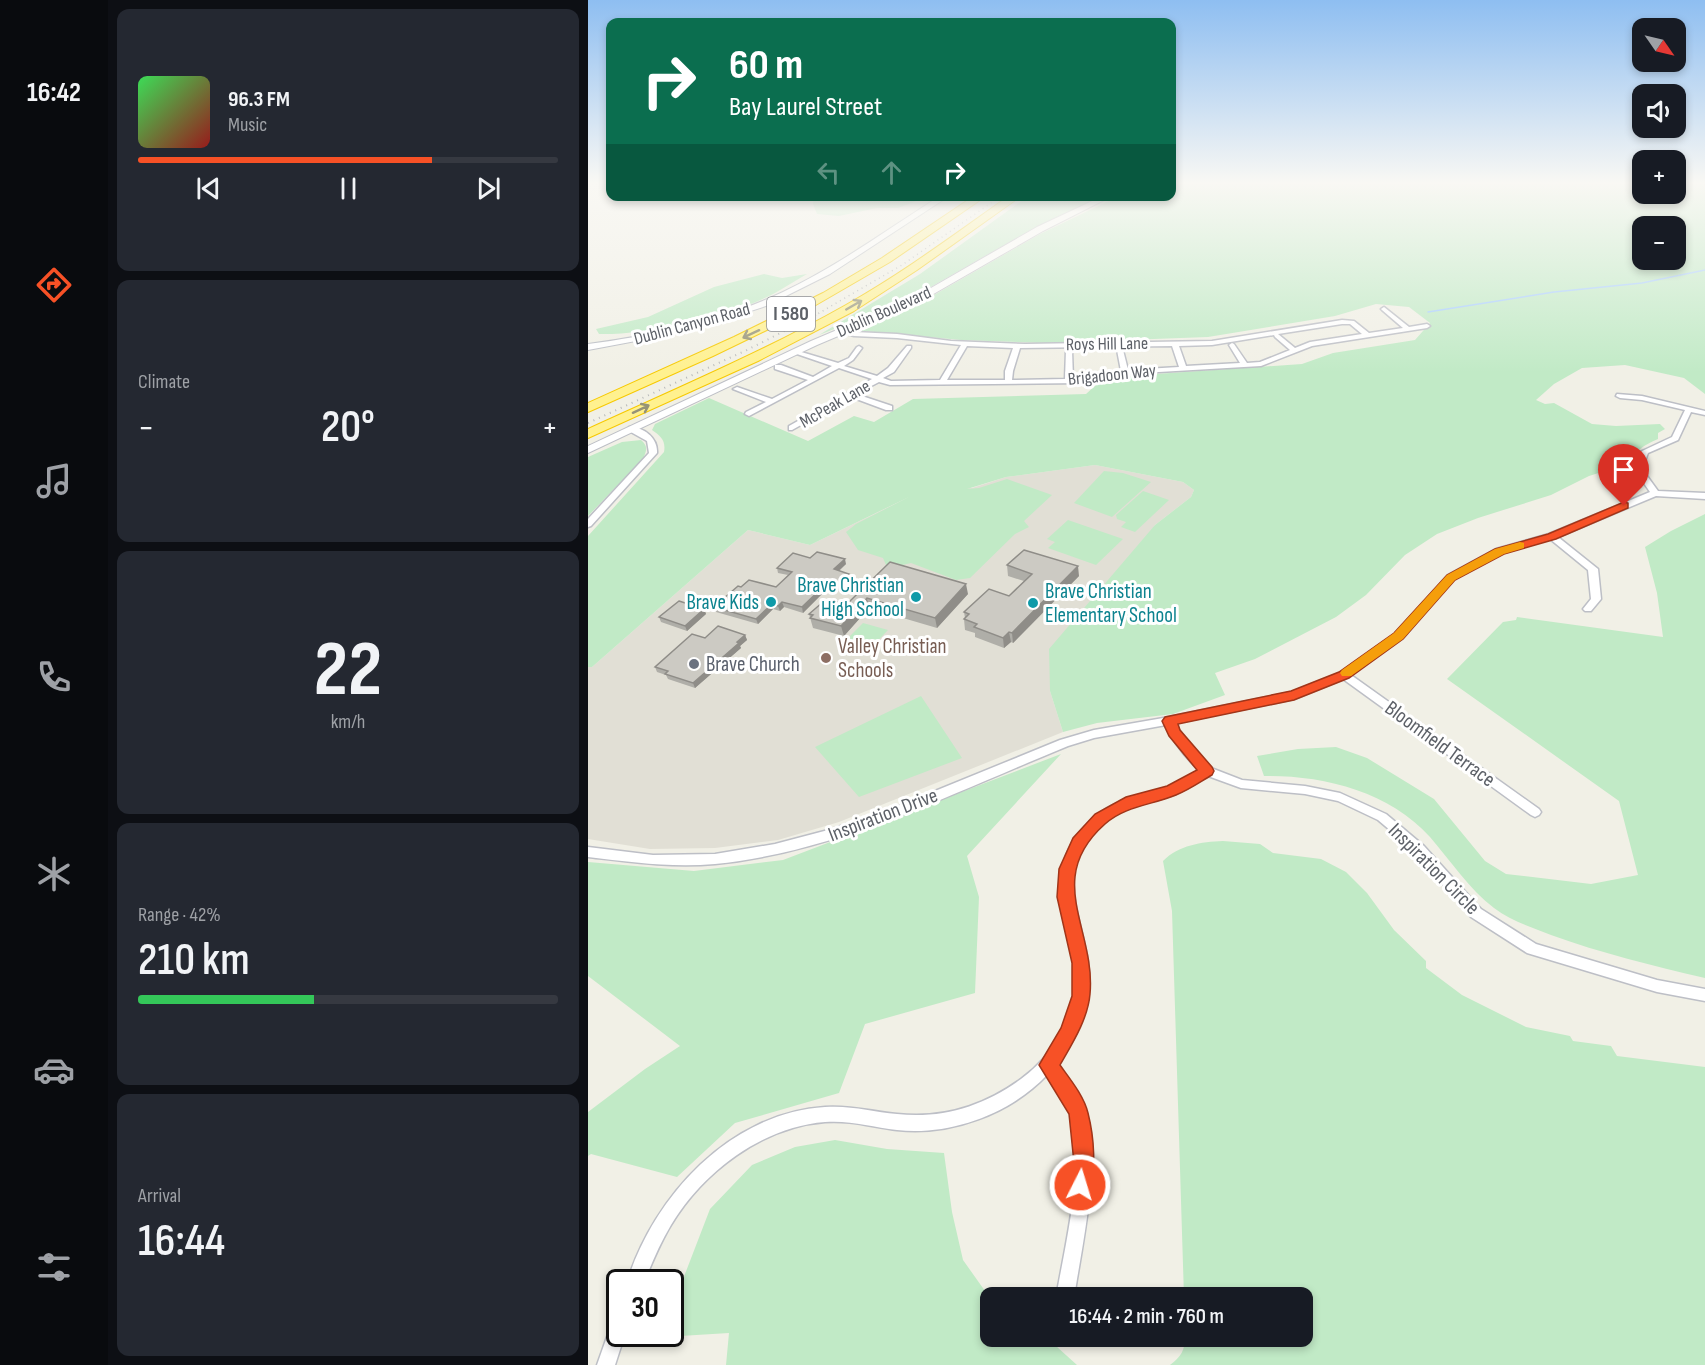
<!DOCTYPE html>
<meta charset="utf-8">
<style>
:root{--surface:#171b24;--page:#242831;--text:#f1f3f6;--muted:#9ea1a6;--line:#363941;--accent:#f75126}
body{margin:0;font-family:"Sofia Sans Condensed",sans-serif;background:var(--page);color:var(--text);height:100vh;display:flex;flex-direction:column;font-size:22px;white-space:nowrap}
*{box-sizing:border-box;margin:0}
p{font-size:20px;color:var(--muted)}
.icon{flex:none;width:33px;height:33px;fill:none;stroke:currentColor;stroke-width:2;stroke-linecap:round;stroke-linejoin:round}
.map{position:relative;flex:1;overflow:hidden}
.panel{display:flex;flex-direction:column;gap:9px;padding:9px;background:#0d0f14;width:480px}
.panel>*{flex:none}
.top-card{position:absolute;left:18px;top:18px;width:570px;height:183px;border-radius:12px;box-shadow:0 3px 9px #0003;background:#0b6e4f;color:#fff;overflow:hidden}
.needle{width:39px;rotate:124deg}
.controls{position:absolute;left:1044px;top:18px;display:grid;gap:12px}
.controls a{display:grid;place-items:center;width:54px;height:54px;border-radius:12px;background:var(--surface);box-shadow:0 3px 9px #0003;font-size:30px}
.speed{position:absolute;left:18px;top:1269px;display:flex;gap:12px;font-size:30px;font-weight:700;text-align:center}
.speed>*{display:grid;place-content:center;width:78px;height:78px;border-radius:50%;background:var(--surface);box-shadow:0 3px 9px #0003;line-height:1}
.speed .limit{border:3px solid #111;border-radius:9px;background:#fff;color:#111}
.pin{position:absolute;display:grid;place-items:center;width:51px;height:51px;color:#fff;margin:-62px -26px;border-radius:50% 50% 50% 0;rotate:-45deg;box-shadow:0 0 6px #0007}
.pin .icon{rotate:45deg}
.me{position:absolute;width:66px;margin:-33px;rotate:5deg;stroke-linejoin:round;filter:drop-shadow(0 0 4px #0008)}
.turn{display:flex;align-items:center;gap:21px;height:126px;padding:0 24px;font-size:27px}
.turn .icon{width:78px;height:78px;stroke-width:2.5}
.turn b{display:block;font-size:42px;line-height:51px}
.lanes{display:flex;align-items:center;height:57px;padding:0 24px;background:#0003;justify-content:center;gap:30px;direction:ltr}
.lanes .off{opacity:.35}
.big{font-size:45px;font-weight:600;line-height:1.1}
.panel .tile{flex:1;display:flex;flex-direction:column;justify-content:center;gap:9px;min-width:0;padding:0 21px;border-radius:12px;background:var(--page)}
.panel .dial{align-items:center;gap:0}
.dial b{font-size:78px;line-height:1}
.song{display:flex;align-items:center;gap:18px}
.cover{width:72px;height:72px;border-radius:9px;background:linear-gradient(135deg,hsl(130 70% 55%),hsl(0 70% 35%))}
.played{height:6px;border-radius:3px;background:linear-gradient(90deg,var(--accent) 70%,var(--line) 70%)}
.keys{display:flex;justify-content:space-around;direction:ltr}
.heat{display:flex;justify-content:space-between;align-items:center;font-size:33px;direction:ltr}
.charge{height:9px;border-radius:4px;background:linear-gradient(90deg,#34c759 42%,var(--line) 0)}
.trip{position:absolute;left:392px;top:1287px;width:333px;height:60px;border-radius:12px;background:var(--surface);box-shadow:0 3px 9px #0003;font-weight:600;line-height:60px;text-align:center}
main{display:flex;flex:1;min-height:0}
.menu{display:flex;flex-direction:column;width:108px;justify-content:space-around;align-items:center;background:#090b0e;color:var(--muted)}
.menu .icon{width:42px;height:42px}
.menu .active{color:var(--accent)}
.menu b{font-size:27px;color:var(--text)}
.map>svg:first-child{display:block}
.education{fill:#e1dfd5}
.green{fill:#c1eac6;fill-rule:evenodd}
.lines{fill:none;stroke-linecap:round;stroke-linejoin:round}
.stream{stroke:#a8ceff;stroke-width:1.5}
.minor-casing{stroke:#bdbfc6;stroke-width:3}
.tertiary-casing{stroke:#bdbfc6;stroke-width:2}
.secondary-casing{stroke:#bbbec5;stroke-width:2}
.motorway-casing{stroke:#f7c900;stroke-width:2}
.minor{fill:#fff;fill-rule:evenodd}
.tertiary{fill:#fff;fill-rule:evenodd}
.secondary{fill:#fff;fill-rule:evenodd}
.motorway{fill:#fff18f;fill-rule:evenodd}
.rail-far1{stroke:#b7b8b9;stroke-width:1.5;stroke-dasharray:1 4;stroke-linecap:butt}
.rail{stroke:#b7b8b9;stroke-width:2;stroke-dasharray:1 5;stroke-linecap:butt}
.wall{fill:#afaea8}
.shaded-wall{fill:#8f8d88}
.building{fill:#cccac3;stroke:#8f8d88;stroke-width:1.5}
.oneway{stroke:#969376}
.route{fill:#f75126;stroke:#a13519;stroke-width:1.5}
.slow{fill:#f59e0b}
.culture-dot{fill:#0f9aa8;stroke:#fff;stroke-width:2}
.education-dot{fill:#8d6e63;stroke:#fff;stroke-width:2}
.worship-dot{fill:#6b7280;stroke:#fff;stroke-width:2}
.labels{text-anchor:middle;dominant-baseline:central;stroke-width:6;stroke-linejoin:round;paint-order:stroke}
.far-street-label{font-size:18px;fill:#5d6168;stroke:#fff}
.shield{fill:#fff;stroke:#8e9095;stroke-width:1.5}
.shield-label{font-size:20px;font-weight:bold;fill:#5d6168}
.culture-label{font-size:21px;fill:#0d838f;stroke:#fff;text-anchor:end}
.education-label{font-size:21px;fill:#785e54;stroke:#fff;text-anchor:start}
.worship-label{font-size:21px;fill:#5b616d;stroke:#fff;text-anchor:start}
.street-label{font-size:21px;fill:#5d6168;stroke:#fff}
</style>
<main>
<nav class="menu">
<b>16:42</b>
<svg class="icon active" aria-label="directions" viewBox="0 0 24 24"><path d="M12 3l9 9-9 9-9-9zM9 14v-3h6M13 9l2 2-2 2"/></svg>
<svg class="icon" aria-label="music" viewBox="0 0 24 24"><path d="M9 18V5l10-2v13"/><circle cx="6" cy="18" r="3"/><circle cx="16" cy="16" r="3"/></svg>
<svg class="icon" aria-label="phone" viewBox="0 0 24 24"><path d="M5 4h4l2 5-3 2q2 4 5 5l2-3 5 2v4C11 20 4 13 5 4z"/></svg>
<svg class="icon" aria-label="climate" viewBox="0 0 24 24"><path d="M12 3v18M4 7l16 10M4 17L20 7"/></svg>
<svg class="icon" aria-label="car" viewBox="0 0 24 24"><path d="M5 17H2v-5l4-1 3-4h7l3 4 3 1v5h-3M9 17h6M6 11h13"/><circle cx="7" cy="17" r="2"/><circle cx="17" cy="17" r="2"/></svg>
<svg class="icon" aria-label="filters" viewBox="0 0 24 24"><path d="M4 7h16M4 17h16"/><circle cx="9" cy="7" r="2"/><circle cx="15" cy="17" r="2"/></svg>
</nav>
<section class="panel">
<div class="tile">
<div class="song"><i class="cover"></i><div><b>96.3 FM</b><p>Music</p></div></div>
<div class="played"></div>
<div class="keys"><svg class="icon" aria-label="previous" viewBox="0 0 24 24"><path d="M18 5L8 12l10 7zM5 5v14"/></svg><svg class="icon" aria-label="pause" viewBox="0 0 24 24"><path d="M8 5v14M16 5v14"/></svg><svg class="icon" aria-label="next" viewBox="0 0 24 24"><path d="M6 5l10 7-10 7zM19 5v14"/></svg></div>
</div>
<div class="tile"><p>Climate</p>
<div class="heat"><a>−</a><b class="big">20°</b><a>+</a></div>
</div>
<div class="tile dial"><b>22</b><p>km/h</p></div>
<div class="tile"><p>Range · 42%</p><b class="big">210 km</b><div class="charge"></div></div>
<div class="tile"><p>Arrival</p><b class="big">16:44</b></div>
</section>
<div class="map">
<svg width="1117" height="1365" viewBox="0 0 1117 1365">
<rect width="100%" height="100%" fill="#f1f0e6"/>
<!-- education -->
<path class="education" d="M507,465l88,17 11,8 -3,7 -36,28 -105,166 13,41 -224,90 -61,18 -63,8 -65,1 -62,-10v-172h4l156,-137 62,15 112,-54 50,-3 34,-11z"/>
<!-- green -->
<path class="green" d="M584,182h470v12h34v-12h29v212l-21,-16 -59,-13 -43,3 -28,16 -18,16 9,4 9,-1 38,21 24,2 44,-2 5,5 -7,4v6c-14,6 -25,12 -29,27l-5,-1 -35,11 -38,19 -73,23 -41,16 -32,21 -39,40 -30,22 -81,42 -40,14 10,22 -52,19 -76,9 -34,9 -13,-41 -1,-42 106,-124 36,-28 3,-7 -11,-8 -88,-17 -89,12 -39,12 12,-1 28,-9 45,16 -28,26 5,6 -14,7 -45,44 -14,2 -45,-17 -17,4 -8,-2 -3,-7 -25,-8 -12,-18 10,-8 53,-27 -99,48 -62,-15 -156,137h-4v-131l76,-84c2,-11 -3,-16 -12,-22l3,-6 54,-26 99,43 46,-25 20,6 39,-23 173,-5 10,-9 31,-9 175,-12 31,-11 82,-13 15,-17 -21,-16 -33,-3 -41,12 -127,21 -163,6 -84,-3 -109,-10 75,-31 113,-65 77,-37 55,-1zM1054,226h34v34h-34z
M226,197v-1l113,1 -29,11h-21l-38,8 -22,-2 -4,-10z
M439,197h77l-82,38 -114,65 -89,35 101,-61z
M176,274l18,4 25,-4c-11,6 -21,13 -32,19 -45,24 -126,42 -176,41l-3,-5 52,-12 66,-30z
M53,440c7,6 6,10 2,19l-55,57v-59l34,-15z
M516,471l19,2 28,9 -39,35 -38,-14z
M555,491l26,9 -34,32 -14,-5 5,-5 -9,-3 -1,-4z
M1117,514v464c-52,-12 -104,-25 -154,-43 -20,-8 -40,-14 -57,-27 -25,-19 -44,-48 -64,-71 -41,-46 -108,-62 -166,-61l-7,-20 41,-7 38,-2 31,11 67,41 51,62 21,13 85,10 47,-9 -19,-74 -172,-122 56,-57 13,-2 1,-3 146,20 -6,-44 -12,-46 26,-16z
M480,520l55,19 -27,26 -48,-17 7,-6 -8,-3z
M275,623l25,7 -22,23 -25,-8z
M333,696l41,62 -103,39 -44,-50z
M473,754l-94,102 12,41 -4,96 -110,31 -26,69 -104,30 -58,54 -86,-23 -3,2v-44l57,-43 35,-23 -92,-70v-114l106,9 89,-11z
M635,841l37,3 13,9 48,6 25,13 21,21 27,37 32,31v7l36,27 64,32 44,9 3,5 38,5 6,10 88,11v298h-535c11,-8 15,-15 15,-28l117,-1v-38l-118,-1 -12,-386 -9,-50c16,-16 38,-19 60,-20z
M247,1140l52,9 57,4 8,59 11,48 22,31 31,6 -26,1v38l56,1 31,28h-351l3,-32 -65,4 1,-3h5l1,-15 14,-45 25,-65 42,-44 43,-18z"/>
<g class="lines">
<!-- stream -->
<path class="stream" d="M840,312l126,-20 88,-9 63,-13"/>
<!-- minor casing -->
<g class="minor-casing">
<path id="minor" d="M796,307l25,20 18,-3 3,2 -3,2 -115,18 -51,20 -136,8 -42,9 -193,2 -11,-3 -23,12 36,12v4h-6l-35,-13 -59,33h-3v-4l83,-47 -33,-11 -90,48 -4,-2 1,-2 20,-10 -33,-13 4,-2 35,12 36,-19 -33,-11v-4h6l32,12 19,-11 -38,-13v-2h4l40,12 11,-5 8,-11 2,-1 3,2 -9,12 -9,6 33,10 11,-8 19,-22h4v2l-17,24 -11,6 8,3 49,-1 21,-35 -64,-7 -43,-2 -15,-4 -1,-1 3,-2 13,3 43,2 54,7 74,3 187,-3 130,-21 12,1 15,12 34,-5 -21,-18 -1,-1zM754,324h8l12,10 -52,8 -15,6 -17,-14zM686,335l1,2 15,13 -30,12 -13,1 -13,-19 -2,-1 -3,2 11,18 -54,3 -7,-20 33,-1zM379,346l46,2 -8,23v9h-58zM584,346l7,21 -51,3 -5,-20 -3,-2 -3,2 4,21 -38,8h-10l-1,-29 -3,-2 -3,2 -1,29 -53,1 1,-9 7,-23z
M1029,394l25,2 63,15v4l-14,-3 -13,28 -30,13 -6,16 16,22 47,2v6l-49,-3 -98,41 40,32 3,30 -10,12h-6l-2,-2 8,-10 -3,-29 -38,-31 -48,14 -48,26 -51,59 -52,37 188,134 2,3 -2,3 -4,2 -4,-2 -188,-136 -49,20 -118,24 3,7 21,28 11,10 31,12 63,6 35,7 46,21 38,32 57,63 55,35 121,36 48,9v12l-48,-9 -130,-39 -56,-36 -55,-65 -38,-32 -40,-19 -33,-7 -64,-6 -33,-12c-10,6 -21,13 -32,18 -24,9 -52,11 -72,28 -62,56 -10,104 -15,168 -3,27 -16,53 -32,75 10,13 20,26 26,42 20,52 -1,136 -9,191h-18c9,-54 31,-137 13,-188 -4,-13 -14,-24 -22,-35 -37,39 -97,61 -150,55 -25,-3 -47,-10 -72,-8 -63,5 -122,50 -154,103 -11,18 -19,38 -27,57h-17c27,-86 103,-169 198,-175 26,-2 48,5 72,7 45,5 87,-8 124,-35 32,-23 56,-63 54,-104 -3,-63 -40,-107 21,-159 20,-18 47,-19 71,-28 12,-5 22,-11 32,-18 -13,-12 -26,-28 -33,-45l-72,13 -26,8c-113,46 -231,106 -353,118 -43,4 -85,-2 -127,-7v-10l65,8 62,-1 60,-10 57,-15 54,-18 174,-71 34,-10 75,-13 123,-25 48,-19 55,-39 53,-59 48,-26 53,-15 101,-42 -16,-23 6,-17 32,-15 13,-27 -43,-10 -22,-2 -4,-2z
M41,427c15,0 29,11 28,26l-66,73 -3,1v-8l61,-66 -2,-12 -18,-10z
M32,1314v20h5l-10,31h-18l17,-48z"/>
</g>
<!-- tertiary casing -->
<g class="tertiary-casing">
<path id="tertiary" d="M515,196h9l-69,35 -120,69 -106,45 -229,108v-7l223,-105 106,-45 120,-69z"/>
</g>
<!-- secondary casing -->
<g class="secondary-casing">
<path id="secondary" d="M352,196h9l-119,78 -64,32 -77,25 -101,19v-6c67,-9 133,-23 195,-52 55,-26 105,-63 157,-96z"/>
</g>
<!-- motorway casing -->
<g class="motorway-casing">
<path id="motorway" d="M386,196h12l-96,66 -88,51 -89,43 -125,56v-9l146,-66 89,-44 59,-35z
M421,196h12l-104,74 -63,41 -96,50 -170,77v-9c87,-40 175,-77 258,-124 57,-32 109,-71 163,-109z"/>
</g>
<!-- minor -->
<use href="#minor" class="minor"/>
<!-- tertiary -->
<use href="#tertiary" class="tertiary"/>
<!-- secondary -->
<use href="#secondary" class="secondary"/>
<!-- motorway -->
<use href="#motorway" class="motorway"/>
<!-- rail-far1 -->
<path class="rail-far1" d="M226,316l88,-51 99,-69"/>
<!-- rail -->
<path class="rail" d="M0,423l159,-73 69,-35"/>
</g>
<!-- wall -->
<path class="wall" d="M222,558l36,6 -7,7 12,8 -12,11 -10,-3 -26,26 -19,-6 -4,4 -7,-2 -15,15 -42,-12 -2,-5 62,-20 12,-12 -10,-2 -1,-5z
M302,562l78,32 -31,34 -68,-20 -25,28 -31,-8 -4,-14 22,-10h16z
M419,565l72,11 -66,67 -2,-1 -7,6 -29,-11v-4l-10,-3 -1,-11 1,-1 -1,-6 45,-16 15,-15 -16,-5z
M116,609l2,5 -19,17 -26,-9 -2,-5z
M157,635l2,5 -7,6 1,2 -46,40 -27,-9 -2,-4 -9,-3 -2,-5 50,-29z"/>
<!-- shaded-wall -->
<path class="shaded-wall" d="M257,559l1,5 -11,10 -1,-5z
M490,566l1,10 -66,67 -1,-10z
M261,574l2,5 -12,11 -1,-5z
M240,582l1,5 -26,26 -1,-6z
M378,584l2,10 -31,34 -2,-10z
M279,598l2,10 -25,28 -3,-10z
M194,602l2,5 -4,4 -2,-5z
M184,604l1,5 -15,15 -2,-5z
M116,609l2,5 -19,17 -2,-5z
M421,632l2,10 -7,6 -1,-10z
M157,635l2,5 -7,6 1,2 -46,40 -2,-5z"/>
<!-- building -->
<path class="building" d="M436,550l54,16 -66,67 -3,-1 -6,6 -29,-11 3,-3 -13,-5 5,-5 -5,-2 25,-23 20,7 23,-22 -25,-9z
M229,552l28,7 -11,10 15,5 -11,11 -10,-3 -26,25 -20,-5 -4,4 -6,-2 -16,15 -42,-12 24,-21 3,1 8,-7 27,7 16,-15 -15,-4 16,-15 17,5z
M302,562l76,22 -31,34 -68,-20 -26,28 -31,-8 3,-3 -4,-1 14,-12 8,2 4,-3 12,3z
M91,601l25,8 -19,17 -26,-9z
M130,626l27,9 -8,7 2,1 -46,40 -28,-9 3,-3 -13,-4 37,-33 13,4z"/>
<!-- one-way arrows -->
<defs><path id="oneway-shaft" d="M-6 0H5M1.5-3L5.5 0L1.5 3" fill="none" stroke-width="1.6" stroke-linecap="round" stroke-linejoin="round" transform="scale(1.5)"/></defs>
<g class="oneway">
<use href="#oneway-shaft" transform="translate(266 305) rotate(-30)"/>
<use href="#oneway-shaft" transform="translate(163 334) rotate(155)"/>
<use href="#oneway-shaft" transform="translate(53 409) rotate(-25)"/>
</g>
<!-- sky -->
<linearGradient id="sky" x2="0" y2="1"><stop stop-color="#8ebef1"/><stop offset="0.49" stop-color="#f9f8f4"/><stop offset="1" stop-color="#f9f8f4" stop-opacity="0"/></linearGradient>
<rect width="1117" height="373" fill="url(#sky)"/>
<!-- route -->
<path class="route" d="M1036,502l4,1v5l-72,31 -52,15 -49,26 -52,59 -54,39 -55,22 -116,24 2,6 32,37 2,4 -2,4c-12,7 -23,15 -36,20 -24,10 -51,11 -71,29 -62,55 -9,105 -15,170 -2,25 -18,50 -30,71 10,14 24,31 28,48 6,24 9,57 0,79l-8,4 -7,-4 -3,-7 4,-22 -5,-49 -30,-49 22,-37 11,-32v-33l-15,-66 2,-28 14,-31 22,-24 31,-17 41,-11 30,-16 -28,-34 -7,-15 3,-4 126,-26 48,-19 55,-39 53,-58 48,-26 53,-15z"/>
<!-- slow -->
<path class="slow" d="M932,542l4,1v5l-20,6 -49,26 -52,59 -52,37h-9l-2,-3 2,-3 52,-37 53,-58 48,-26z"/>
<!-- markers -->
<g class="culture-dot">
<circle cx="328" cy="597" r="6"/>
<circle cx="183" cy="602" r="6"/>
<circle cx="445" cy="603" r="6"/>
</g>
<circle class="education-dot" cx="238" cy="658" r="6"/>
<circle class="worship-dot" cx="106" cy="664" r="6"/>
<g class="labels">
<!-- far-street labels -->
<g class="far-street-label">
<text transform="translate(296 312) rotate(-24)">Dublin Boulevard</text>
<text transform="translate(104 324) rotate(-15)">Dublin Canyon Road</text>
<text transform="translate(519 344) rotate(-1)">Roys Hill Lane</text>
<text transform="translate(524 375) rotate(-6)">Brigadoon Way</text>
<text transform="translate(247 404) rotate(-30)">McPeak Lane</text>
</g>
<!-- shield labels -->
<rect class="shield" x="179" y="297" width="48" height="34" rx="4.5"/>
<g class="shield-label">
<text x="203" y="314">I 580</text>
</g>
<!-- culture labels -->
<g class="culture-label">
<text x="316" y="585">Brave Christian<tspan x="316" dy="24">High School</tspan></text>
<text x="457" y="591" text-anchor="start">Brave Christian<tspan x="457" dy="24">Elementary School</tspan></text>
<text x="171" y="602">Brave Kids</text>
</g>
<!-- education labels -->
<g class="education-label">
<text x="250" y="646">Valley Christian<tspan x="250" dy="24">Schools</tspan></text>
</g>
<!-- worship labels -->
<g class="worship-label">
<text x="118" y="664">Brave Church</text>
</g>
<!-- street labels -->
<g class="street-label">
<text transform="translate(852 744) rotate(36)">Bloomfield Terrace</text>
<text transform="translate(295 815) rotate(-21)">Inspiration Drive</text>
<text transform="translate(846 869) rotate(45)">Inspiration Circle</text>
</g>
</g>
</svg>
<div class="controls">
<a><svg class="needle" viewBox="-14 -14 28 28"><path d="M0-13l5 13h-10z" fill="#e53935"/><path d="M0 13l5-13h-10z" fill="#9ea1a6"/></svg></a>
<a><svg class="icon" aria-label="sound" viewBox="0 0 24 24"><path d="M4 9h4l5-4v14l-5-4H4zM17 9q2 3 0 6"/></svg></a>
<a>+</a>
<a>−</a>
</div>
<div class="speed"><div class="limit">30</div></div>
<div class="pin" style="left:1036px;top:506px;background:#d93025"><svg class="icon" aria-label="arrive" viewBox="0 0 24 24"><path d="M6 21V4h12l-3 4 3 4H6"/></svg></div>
<svg class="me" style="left:492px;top:1185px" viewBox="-20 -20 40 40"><circle r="17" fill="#f75126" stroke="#fff" stroke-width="3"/><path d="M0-11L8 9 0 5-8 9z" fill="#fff"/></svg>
<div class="trip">16:44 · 2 min · 760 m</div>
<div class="top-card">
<div class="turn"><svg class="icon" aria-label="right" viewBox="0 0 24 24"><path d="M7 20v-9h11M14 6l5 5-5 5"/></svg><div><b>60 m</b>Bay Laurel Street</div></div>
<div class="lanes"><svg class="icon off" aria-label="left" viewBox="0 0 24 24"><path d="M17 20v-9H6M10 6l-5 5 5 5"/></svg><svg class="icon off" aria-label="ahead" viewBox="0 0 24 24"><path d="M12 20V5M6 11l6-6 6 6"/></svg><svg class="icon" aria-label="right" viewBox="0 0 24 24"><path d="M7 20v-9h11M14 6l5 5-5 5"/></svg></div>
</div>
</div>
</main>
